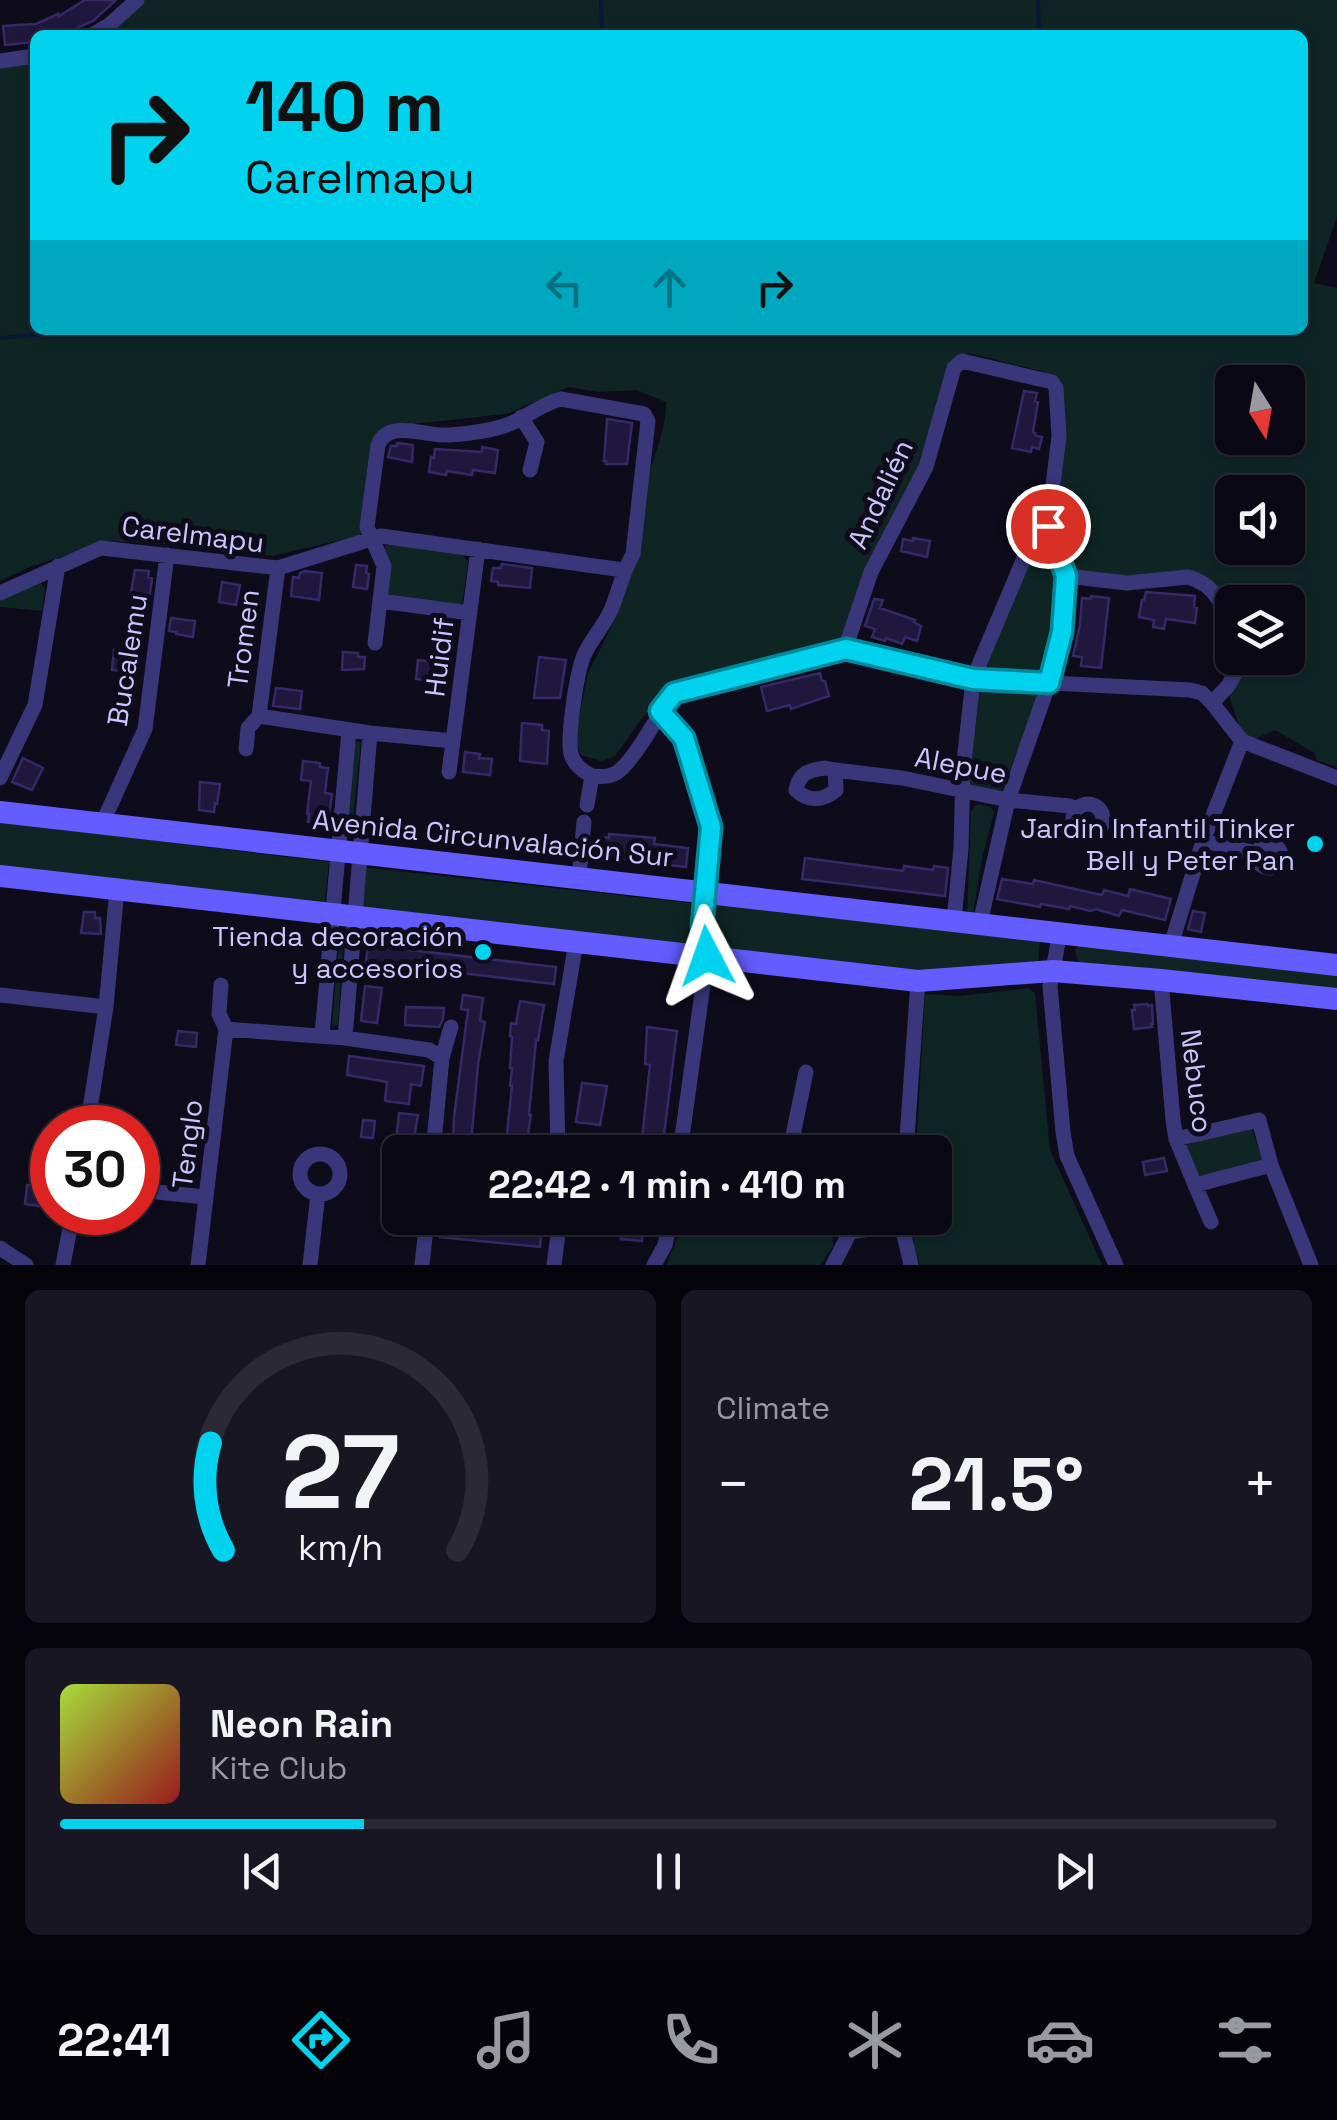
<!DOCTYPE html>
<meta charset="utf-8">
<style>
:root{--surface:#0a0814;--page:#181622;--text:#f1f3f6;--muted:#999aa0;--line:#2a2934;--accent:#01d3ef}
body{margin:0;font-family:"Space Grotesk",sans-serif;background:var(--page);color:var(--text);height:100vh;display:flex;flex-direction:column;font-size:38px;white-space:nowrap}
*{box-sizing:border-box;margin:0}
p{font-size:32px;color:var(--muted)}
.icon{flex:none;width:55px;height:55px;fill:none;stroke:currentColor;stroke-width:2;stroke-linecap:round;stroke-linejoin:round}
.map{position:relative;height:1265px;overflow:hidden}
.panel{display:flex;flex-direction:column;gap:25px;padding:25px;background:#06040b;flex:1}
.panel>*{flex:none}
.guide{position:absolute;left:30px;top:30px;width:1278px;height:305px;border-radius:15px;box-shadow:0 2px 8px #0004,0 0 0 2px var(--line);background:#01d3ef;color:#111;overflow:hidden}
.needle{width:65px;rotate:169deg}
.controls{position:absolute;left:1215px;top:365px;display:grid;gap:20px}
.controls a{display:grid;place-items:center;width:90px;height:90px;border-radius:15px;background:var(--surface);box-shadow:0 2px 8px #0004,0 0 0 2px var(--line);font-size:50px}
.speed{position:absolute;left:30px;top:1105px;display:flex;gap:20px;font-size:50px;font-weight:700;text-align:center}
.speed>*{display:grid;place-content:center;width:130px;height:130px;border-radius:50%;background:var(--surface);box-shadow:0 2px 8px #0004,0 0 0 2px var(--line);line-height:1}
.speed .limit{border:15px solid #d22;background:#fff;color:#111}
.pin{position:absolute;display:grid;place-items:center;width:85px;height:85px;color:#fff;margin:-42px;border:5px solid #fff;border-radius:50%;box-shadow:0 2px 10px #0007}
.me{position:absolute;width:110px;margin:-55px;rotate:356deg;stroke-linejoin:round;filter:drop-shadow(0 0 8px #0008)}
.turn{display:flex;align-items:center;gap:35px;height:210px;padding:0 50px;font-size:45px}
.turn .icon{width:130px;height:130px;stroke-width:2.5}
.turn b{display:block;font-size:70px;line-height:85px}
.lanes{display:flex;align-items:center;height:95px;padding:0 50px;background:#0003;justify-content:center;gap:50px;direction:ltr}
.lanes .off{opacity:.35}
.big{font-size:75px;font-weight:600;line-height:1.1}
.panel .tile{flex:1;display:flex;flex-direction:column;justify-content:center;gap:15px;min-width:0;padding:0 35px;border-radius:15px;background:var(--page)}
.panel .dial{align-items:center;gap:0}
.dial svg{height:260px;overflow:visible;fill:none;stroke:var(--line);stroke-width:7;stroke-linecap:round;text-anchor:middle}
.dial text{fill:var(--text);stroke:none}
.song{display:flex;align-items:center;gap:30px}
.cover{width:120px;height:120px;border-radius:15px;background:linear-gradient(135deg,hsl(80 70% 55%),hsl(0 70% 35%))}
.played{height:10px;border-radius:5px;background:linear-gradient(90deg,var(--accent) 25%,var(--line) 25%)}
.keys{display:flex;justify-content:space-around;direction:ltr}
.heat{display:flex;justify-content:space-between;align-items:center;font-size:55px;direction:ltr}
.panel .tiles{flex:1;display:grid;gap:25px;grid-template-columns:1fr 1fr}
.tile:last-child{grid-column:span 2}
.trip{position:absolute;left:382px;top:1135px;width:570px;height:100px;border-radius:15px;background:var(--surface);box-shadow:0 2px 8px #0004,0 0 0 2px var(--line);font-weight:600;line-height:100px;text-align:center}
.dock{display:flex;height:160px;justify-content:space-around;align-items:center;background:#040308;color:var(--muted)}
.dock .icon{width:70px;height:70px}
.dock .current{color:var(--accent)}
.dock b{font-size:45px;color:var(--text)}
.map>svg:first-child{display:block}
.green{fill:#0e2524;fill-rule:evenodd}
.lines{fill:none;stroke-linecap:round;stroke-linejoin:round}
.stream{stroke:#081837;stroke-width:4}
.building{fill:#1f173c;stroke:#362968;stroke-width:2.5}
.minor{stroke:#39367a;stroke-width:15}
.secondary{stroke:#635cfe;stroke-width:22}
.route-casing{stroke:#01899b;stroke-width:25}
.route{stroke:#01d3ef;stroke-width:18}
.poi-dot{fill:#01d3ef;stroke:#0e0b1b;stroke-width:4}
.labels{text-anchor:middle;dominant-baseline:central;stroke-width:10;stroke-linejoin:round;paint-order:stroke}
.street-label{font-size:28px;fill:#cdc5ff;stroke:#0e0b1b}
.poi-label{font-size:28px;fill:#cdc5ff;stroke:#0e0b1b;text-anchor:end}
</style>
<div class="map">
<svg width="1337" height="1265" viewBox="0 0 1337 1265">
<rect width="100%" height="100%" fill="#0e0b1b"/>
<!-- green -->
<path class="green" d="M140,0h1197v217l-23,66 23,5v479l-21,-7 -1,-7 -40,-23 -20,9 -13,-4 -12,-37 3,-40h55v-56h-56v42l-8,-52 -28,-20 -78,5 -45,-8 -4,-15 -10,-14v-12l-12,-31 6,-49v-58l-8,-18 -76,-19 -19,10 -28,99 -28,50 -35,73 -18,53 -11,7 -165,42 -5,13 -17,17 -28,39 -14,5 -20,-6 -6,-17 13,-65 30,-59 -5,-9c10,-38 19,-76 30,-113 8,-30 23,-59 23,-90l-30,-12 -38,2 -29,-5 -63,27 -121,13 -8,27 -10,57 8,21 -103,24 -106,-12 -57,-3 -79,26 -30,14v-516l35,-5v270h1267v-295h-1204zM1232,382h56v56h-56zM1232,492h56v56h-56z
M395,544l66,9 7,9 -6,43 -73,-8 -3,-5 -3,-41 3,-6z
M1043,546l8,2 9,33 -4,44 -7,40 -7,6 -57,-3 45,-106z
M39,581l6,7 -3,23 -42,-4v-9z
M983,685h46l6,6 2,10 -34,86 -4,4 -28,-3 -3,-5 8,-91z
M353,741l8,1 -10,95 -9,-1z
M980,804l11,3 3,6 -12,45 -9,57 -6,-1 4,-102 3,-6z
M0,822l329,40 -4,40 -325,-36z
M361,867l338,37 -2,44 -339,-39z
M709,901l331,37 -2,29 -118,6 -211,-24z
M344,936l-6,89 -6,1 7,-89z
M1082,942l255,32v17l-259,-29 -3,-12z
M1028,988l7,5 15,157 52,115h-182l-6,-17 -1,-30h22v-66h-19l9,-158 35,2z
M1252,1129l10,31 -60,17 -8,-5 -9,-22 3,-7z
M691,1218h134l5,5 4,22 -14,20h-154l16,-38z"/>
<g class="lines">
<!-- stream -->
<path class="stream" d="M601,0l1,35
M1038,0l1,35
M0,338l94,-8"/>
</g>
<!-- building -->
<path class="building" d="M85,0h31l-23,21 -32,14h-26v7l-30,3 -2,-19 33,-2 22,-10 1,2z
M1024,391l13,2 -2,8 3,1 -5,30 2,1v2l7,2 -3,12 -7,-2 -1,5 -19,-4z
M607,419l25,4 -5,41h-21v-3h-2z
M397,443l16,2 -1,17 -24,-5 3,-11h6z
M482,447l16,3 -3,23 -22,-3 -1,5 -25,-4 -1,4 -17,-3 2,-15 3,1 1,-9 47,3z
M913,538l17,3 -3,16 -26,-6 2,-12 10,2z
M502,564l30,4 -2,20 -32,-3v-3l-7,-1 2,-13h8z
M356,565l11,1 -1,7 3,1 -2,15 -14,-2z
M135,570l14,1 -1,6 4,1 -2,16 -19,-2z
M305,571l17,2 -3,27 -28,-4 2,-19 6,1 1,-5z
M222,582l18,3 -4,20 -17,-3z
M1146,592l49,4 -1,11 3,1 -2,15 -29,-4 -2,10 -11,-2 1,-7 -15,-3 3,-17h2z
M1091,596l18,2 -8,70 -20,-2 1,-9 -9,-1 7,-31 2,-27 9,1z
M874,599l9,1 -3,8 35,12 -1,2 7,4 -4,15 -12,-4 -3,7 -16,-6 -1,3 -13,-4 3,-8 -10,-3z
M171,618l24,3 -2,16 -17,-3v-2l-7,-1z
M114,650l26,3 -3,20 -25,-3z
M343,652l15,1v4h7l-1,12 -22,1z
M539,657l27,3 -6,38h-26z
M418,660l18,2 -1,3 9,1 -1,13h-6v2l-21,-2z
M820,673l2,8h3l4,15 -38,13 -1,-4 -23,6 -6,-24z
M276,688l26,3 -2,18 -27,-3z
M522,723l20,2v5l7,1 -2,33 -27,-3z
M465,752l15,2 -1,4 13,1 -2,16 -27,-3z
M23,758l20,10 -11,22 -20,-8z
M303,761l17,2v4l8,1 -3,25 7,1 -4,30 -20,-2 1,-8h-2l4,-33 -10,-1z
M200,782l20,2 -3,20 -2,-1 -1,9 -15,-2z
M609,834l46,4 -1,6 34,4 -2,19 -87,-10 3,-20 7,1z
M805,858l98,13 1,-5 29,4 1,-4 14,2 -3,28 -143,-17z
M1002,879l31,5 1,-4 68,15 2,-5 24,6 2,-7 41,10 -6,21 -43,-10 -3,6 -23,-7 -6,2 -20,-5 -1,3 -28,-5 -1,3 -43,-8z
M1193,911l12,2 -4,19 -13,-3z
M84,912h11v6h5l1,16 -20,-1z
M368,945l188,22 -2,17 -188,-22z
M365,986l17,2 -5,35 -16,-2z
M463,995l20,3 -3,23 5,1 -7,43 -7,78 -18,-1 1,-25 14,-107 -7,-1z
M520,1001l24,4 -6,35h-2l-7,75h2l-6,37h-20l7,-66h-2l2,-18h-2l2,-31 -2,-1 1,-13 5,1z
M1147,1004l1,2 4,-1 1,19h-2l1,3 -18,2 -2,-19h3l-1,-5z
M406,1007l38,1 -1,11 -4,8 -34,-2z
M647,1027l30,4 -15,120 -21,-3 9,-83 -5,-1z
M178,1031l19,2 -1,14 -20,-2z
M349,1056l75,10 -3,20 -10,-2 -2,20 -24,-3 2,-19 -40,-7z
M582,1083l25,3 -7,39 -24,-3z
M399,1113l19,2 -5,29 -17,-2z
M363,1120l12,1 -2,17 -12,-1z
M856,1141l33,5v6h-35z
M394,1151h6v37l-11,-2z
M1164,1158l3,13 -22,4 -2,-13z
M27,1185l25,3v15l-8,-1v5l-19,-3z
M441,1218l101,9 -2,20 -100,-10z
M623,1218h21l-2,23 -21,-2z"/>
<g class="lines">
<!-- minor -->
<path class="minor" d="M92,35l17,-10 28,-25
M0,61l35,-5
M521,417l16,25 -7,28
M278,568l-19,148 111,17 83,8
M1066,576l61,7 61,-6c32,9 37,34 44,63
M0,593l101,-45 177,20 103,-32 242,34
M380,601l90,12
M375,643l9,-77 -17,-39 11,-82c11,-27 48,-8 71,-10 17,-1 39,-4 55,-9 20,-6 36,-22 57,-27l83,15 4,7 -15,133c-10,17 -13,33 -20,51 -6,18 -20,31 -28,48 -8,16 -18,83 -14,101 3,11 11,17 21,22l-5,29
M845,649l26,-77 55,-105 28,-99 8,-7 90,21 4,6 3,48 -11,90 18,50 -4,56 -13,51 -41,117 -28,123
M1212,703l16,-17 12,-21 -3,-7
M660,711l24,27 27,89 -9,99 5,30 -27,196
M246,749l2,-21 11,-12
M825,768l10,2 1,20c-13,11 -28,12 -40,0 3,-17 13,-20 29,-22z
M835,770l67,8 106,22 62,6 6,4
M449,772l29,-223
M592,776c8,1 17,1 24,-3 18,-11 44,-61 57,-80l172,-44 128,30 217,11 12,3 10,10 30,38 95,37
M0,778l35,-73 23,-139
M1073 819a15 15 0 1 1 30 0a15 15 0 1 1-30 0Z
M102,824l43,-95 22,-174
M1203,841l54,12
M1257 856a12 12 0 1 1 24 0a12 12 0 1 1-24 0Z
M579,877l5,-55
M954,920l7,-72 2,-77 10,-92 52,-123 23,-30
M1060,932l-10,54 13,146 4,24 49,109
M1171,945l32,-104 39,-100
M1161,980l12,140 3,19 19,46 76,-20
M0,995l106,12
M226,1029l119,9 84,12 13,8
M322,1035l27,-305
M345,1038l25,-305
M87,1128l19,-121 11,-118
M1176,1139l83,-19 12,45 40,100
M790,1150l16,-78
M433,1152l9,-94 9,-31
M558,1152l-2,-91 20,-119
M731,1152l28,-5 31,3 2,2
M906,1152l12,-171
M300 1174a20 20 0 1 1 40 0a20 20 0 1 1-40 0Z
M1195,1185l16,37
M138,1190l67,7
M900,1218l11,47
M850,1232l40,-6 10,-4
M0,1248l26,17
M63,1265l10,-53
M198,1265l28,-236 -7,-15 2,-29
M310,1265l8,-71
M422,1265l5,-47
M554,1265l6,-47
M654,1265l11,-20 6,-27
M833,1265l17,-33"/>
<!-- secondary -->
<path class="secondary" d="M0,812l1337,153
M0,876l918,105 135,-10 108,9 176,19"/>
</g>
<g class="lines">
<!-- route casing -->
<g class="route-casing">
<path id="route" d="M707,956l-5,-30 9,-99 -27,-89 -24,-27 14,-18 172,-44 127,30 76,4 13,-51 4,-56 -18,-50"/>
</g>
<!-- route -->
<use href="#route" class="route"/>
</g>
<!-- markers -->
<g class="poi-dot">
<circle cx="1315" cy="844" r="10"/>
<circle cx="483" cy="952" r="10"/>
</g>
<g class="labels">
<!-- street labels -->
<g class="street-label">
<text transform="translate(880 494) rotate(-65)">Andalién</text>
<text transform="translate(193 534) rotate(7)">Carelmapu</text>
<text transform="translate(243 639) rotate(-83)">Tromen</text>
<text transform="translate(439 657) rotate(-83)">Huidif</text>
<text transform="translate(127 660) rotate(-81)">Bucalemu</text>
<text transform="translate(961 765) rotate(11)">Alepue</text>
<text transform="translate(493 838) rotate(6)">Avenida Circunvalación Sur</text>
<text transform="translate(1197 1081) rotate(83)">Nebuco</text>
<text transform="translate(187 1144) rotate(-83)">Tenglo</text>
</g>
<!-- poi labels -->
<g class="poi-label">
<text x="1295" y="828">Jardin Infantil Tinker<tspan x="1295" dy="32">Bell y Peter Pan</tspan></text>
<text x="463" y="936">Tienda decoración<tspan x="463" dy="32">y accesorios</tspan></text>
</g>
</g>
</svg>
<div class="controls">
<a><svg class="needle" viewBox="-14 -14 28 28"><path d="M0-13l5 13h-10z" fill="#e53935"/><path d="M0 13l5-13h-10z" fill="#999aa0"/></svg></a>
<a><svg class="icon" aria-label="sound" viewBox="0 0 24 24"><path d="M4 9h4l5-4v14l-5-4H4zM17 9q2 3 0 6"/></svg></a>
<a><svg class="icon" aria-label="layers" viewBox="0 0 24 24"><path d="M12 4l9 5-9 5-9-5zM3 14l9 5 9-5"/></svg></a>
</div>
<div class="speed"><div class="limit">30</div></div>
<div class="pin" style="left:1048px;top:526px;background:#d93025"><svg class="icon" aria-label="arrive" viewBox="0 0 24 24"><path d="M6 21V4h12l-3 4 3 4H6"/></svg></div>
<svg class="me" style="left:707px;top:956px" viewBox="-20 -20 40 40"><path d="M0-17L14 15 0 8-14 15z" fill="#01d3ef" stroke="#fff" stroke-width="4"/></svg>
<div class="trip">22:42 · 1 min · 410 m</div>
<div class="guide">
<div class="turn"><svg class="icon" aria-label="right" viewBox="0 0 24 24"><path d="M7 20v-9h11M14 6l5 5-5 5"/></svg><div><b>140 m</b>Carelmapu</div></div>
<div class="lanes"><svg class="icon off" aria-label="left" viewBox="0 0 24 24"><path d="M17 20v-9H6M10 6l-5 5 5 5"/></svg><svg class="icon off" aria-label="ahead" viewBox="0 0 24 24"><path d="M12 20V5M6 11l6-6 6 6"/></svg><svg class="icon" aria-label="right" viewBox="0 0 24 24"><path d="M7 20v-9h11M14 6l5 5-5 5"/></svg></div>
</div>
</div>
<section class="panel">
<div class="tiles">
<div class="tile dial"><svg viewBox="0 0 100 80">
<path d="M14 69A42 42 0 1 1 86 69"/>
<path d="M14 69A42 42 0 0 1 10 36" stroke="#01d3ef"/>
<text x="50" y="56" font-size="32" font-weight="700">27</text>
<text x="50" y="72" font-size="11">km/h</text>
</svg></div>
<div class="tile"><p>Climate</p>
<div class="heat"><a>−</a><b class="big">21.5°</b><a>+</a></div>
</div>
<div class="tile">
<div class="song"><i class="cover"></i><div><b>Neon Rain</b><p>Kite Club</p></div></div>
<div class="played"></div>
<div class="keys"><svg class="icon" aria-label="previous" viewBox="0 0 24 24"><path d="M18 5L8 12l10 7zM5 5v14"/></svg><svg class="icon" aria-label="pause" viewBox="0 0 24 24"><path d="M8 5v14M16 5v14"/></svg><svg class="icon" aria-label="next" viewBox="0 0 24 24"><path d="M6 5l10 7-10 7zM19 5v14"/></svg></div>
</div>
</div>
</section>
<nav class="dock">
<b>22:41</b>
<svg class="icon current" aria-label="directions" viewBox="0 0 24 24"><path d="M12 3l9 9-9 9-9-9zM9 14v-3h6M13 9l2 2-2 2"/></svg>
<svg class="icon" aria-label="music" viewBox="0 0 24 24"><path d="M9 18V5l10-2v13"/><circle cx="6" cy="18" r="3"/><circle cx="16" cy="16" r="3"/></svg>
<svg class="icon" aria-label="phone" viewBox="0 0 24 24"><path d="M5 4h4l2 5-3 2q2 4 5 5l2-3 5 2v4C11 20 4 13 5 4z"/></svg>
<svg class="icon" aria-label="climate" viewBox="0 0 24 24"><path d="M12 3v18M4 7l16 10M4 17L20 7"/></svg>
<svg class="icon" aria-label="car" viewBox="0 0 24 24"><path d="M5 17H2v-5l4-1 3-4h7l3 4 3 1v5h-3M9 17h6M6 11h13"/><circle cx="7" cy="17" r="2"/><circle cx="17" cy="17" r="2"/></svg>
<svg class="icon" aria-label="filters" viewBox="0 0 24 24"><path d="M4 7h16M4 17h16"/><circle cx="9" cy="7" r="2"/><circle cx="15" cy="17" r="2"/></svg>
</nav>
